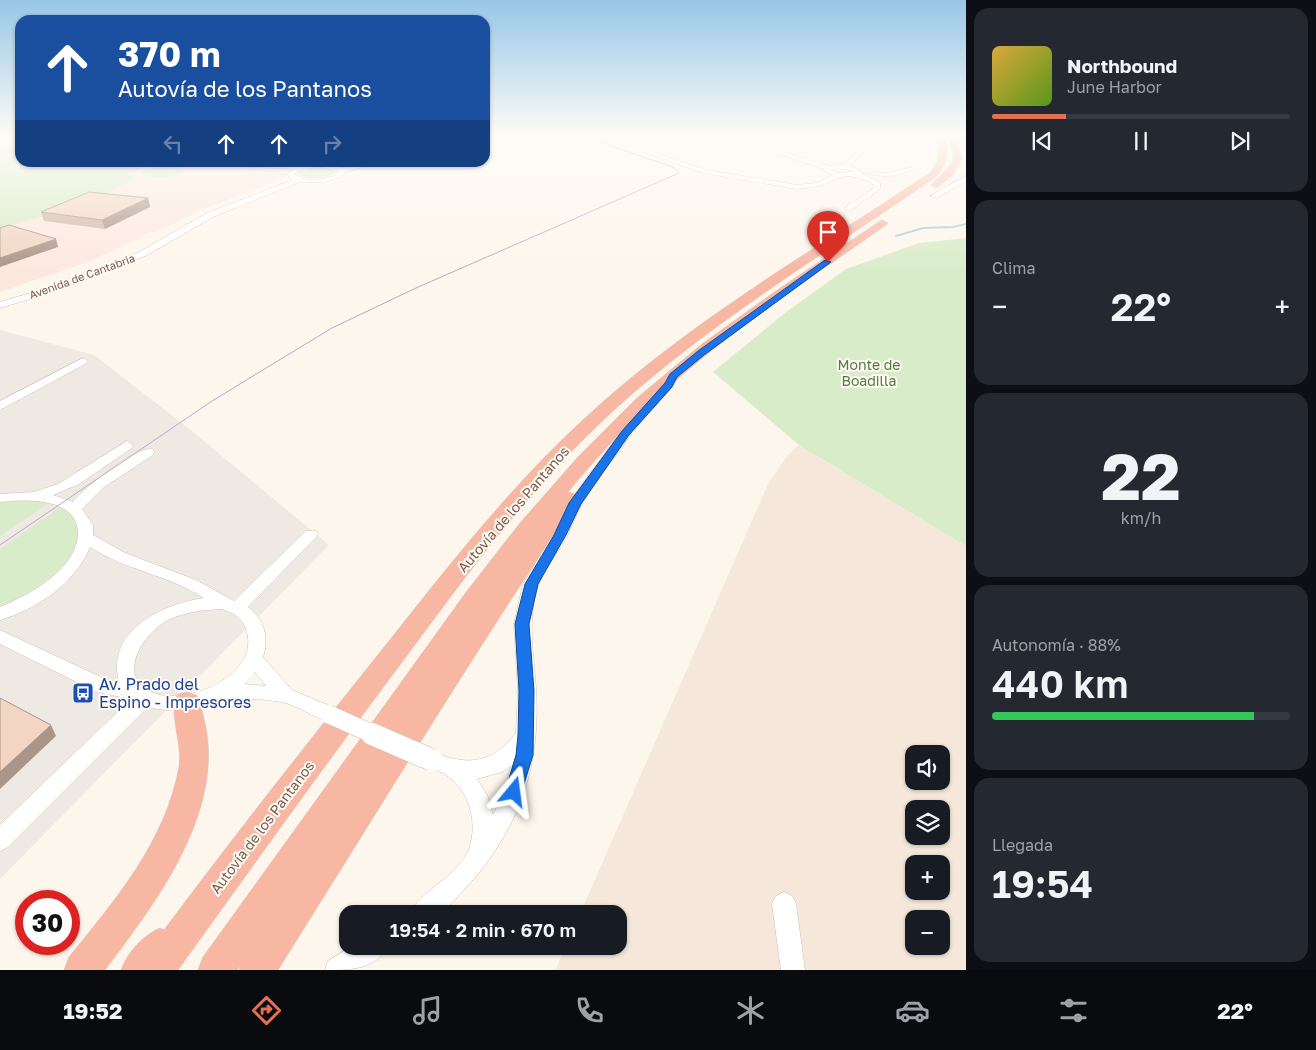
<!DOCTYPE html>
<html lang="es">
<meta charset="utf-8">
<style>
:root{--surface:#171b24;--page:#242831;--text:#f1f3f6;--muted:#9ea1a6;--line:#363941;--accent:#e76f51}
body{margin:0;font-family:"Golos Text",sans-serif;background:var(--page);color:var(--text);height:100vh;display:flex;flex-direction:column;font-size:19px;white-space:nowrap}
*{box-sizing:border-box;margin:0}
p{font-size:16px;color:var(--muted)}
.icon{flex:none;width:28px;height:28px;fill:none;stroke:currentColor;stroke-width:2;stroke-linecap:round;stroke-linejoin:round}
.map{position:relative;flex:1;overflow:hidden}
.sheet{display:flex;flex-direction:column;gap:8px;padding:8px;background:#0d0f14;width:350px}
.sheet>*{flex:none}
.hud{position:absolute;left:15px;top:15px;width:475px;height:152px;border-radius:15px;box-shadow:0 1px 4px #0004;background:#1a4fa0;color:#fff;overflow:hidden}
.buttons{position:absolute;left:905px;top:745px;display:grid;gap:10px}
.buttons a{display:grid;place-items:center;width:45px;height:45px;border-radius:10px;background:var(--surface);box-shadow:0 1px 4px #0004;font-size:25px}
.speed{position:absolute;left:15px;top:890px;display:flex;gap:10px;font-size:25px;font-weight:700;text-align:center}
.speed>*{display:grid;place-content:center;width:65px;height:65px;border-radius:50%;background:var(--surface);box-shadow:0 1px 4px #0004;line-height:1}
.speed .limit{border:8px solid #d22;background:#fff;color:#111}
.pin{position:absolute;display:grid;place-items:center;width:42px;height:42px;color:#fff;margin:-51px -21px;border-radius:50% 50% 50% 0;rotate:-45deg;box-shadow:0 0 5px #0007}
.pin .icon{rotate:45deg}
.me{position:absolute;width:55px;margin:-28px;rotate:16deg;stroke-linejoin:round;filter:drop-shadow(0 0 4px #0008)}
.turn{display:flex;align-items:center;gap:18px;height:105px;padding:0 20px;font-size:22px}
.turn .icon{width:65px;height:65px;stroke-width:2.5}
.turn b{display:block;font-size:35px;line-height:42px}
.lanes{display:flex;align-items:center;height:48px;padding:0 20px;background:#0003;justify-content:center;gap:25px;direction:ltr}
.lanes .off{opacity:.35}
.big{font-size:38px;font-weight:600;line-height:1.1}
.sheet .card{flex:1;display:flex;flex-direction:column;justify-content:center;gap:8px;min-width:0;padding:0 18px;border-radius:15px;background:var(--page)}
.sheet .dial{align-items:center;gap:0}
.dial b{font-size:65px;line-height:1}
.song{display:flex;align-items:center;gap:15px}
.cover{width:60px;height:60px;border-radius:8px;background:linear-gradient(135deg,hsl(40 70% 55%),hsl(90 70% 35%))}
.played{height:5px;border-radius:2px;background:linear-gradient(90deg,var(--accent) 25%,var(--line) 25%)}
.keys{display:flex;justify-content:space-around;direction:ltr}
.heat{display:flex;justify-content:space-between;align-items:center;font-size:28px;direction:ltr}
.charge{height:8px;border-radius:4px;background:linear-gradient(90deg,#34c759 88%,var(--line) 0)}
.trip{position:absolute;left:339px;top:905px;width:288px;height:50px;border-radius:15px;background:var(--surface);box-shadow:0 1px 4px #0004;font-weight:600;line-height:50px;text-align:center}
.menu{display:flex;height:80px;justify-content:space-around;align-items:center;background:#090b0e;color:var(--muted)}
.menu .icon{width:35px;height:35px}
.menu .on{color:var(--accent)}
.menu b{font-size:22px;color:var(--text)}
main{display:flex;flex:1;min-height:0}
.map>svg:first-child{display:block}
.residential{fill:#f5e8da;fill-rule:evenodd}
.commercial{fill:#fde8e0}
.industrial{fill:#efe9e4}
.green{fill:#d8ecc9}
.lines{fill:none;stroke-linecap:round;stroke-linejoin:round}
.stream-far1{stroke:#a5d3da;stroke-width:1}
.stream{stroke:#a5d3da;stroke-width:2}
.minor-casing{stroke:#d1beb0;stroke-width:1}
.highway-casing{stroke:#dad1cd;stroke-width:1}
.minor{fill:#fff;fill-rule:evenodd}
.highway{fill:#f7b7a3;fill-rule:evenodd}
.tram{stroke:#b9a8c9;stroke-width:1}
.minor-bridge-far1-casing{stroke:#d1beb0;stroke-width:19;stroke-linecap:butt}
.minor-bridge-casing{stroke:#d1beb0;stroke-width:23;stroke-linecap:butt}
.minor-bridge-far1{stroke:#fff;stroke-width:18}
.minor-bridge{stroke:#fff;stroke-width:22}
.wall{fill:#d1b7a8}
.shaded-wall{fill:#aa9588}
.building{fill:#f3d5c3;stroke:#aa9588}
.route{fill:#1a73e8;stroke:#114b97}
.labels{text-anchor:middle;dominant-baseline:central;stroke-width:4;stroke-linejoin:round;paint-order:stroke}
.far-street-label{font-size:11px;fill:#7a5c4d;stroke:#fffaf3}
.park-label{font-size:14px;fill:#537a41;stroke:#fffaf3}
.street-label{font-size:14px;fill:#7a5c4d;stroke:#fffaf3}
.near-transit-label{font-size:16px;fill:#164399;stroke:#fffaf3;text-anchor:start}
</style>
<main>
<div class="map">
<svg width="966" height="970" viewBox="0 0 966 970">
<rect width="100%" height="100%" fill="#fdf6ec"/>
<!-- residential -->
<path class="residential" d="M799,445l167,101v424h-410l9,-24h53v-32h-38l188,-430 20,-29zM914,754h27v27h-27zM914,809h27v27h-27zM914,864h27v27h-27zM914,919h27v27h-27z"/>
<!-- commercial -->
<path class="commercial" d="M20,142v20h243l-12,1 -7,7 44,1 -4,2 1,4 -84,33 -38,19 -15,4 -55,27 -93,32v-144z"/>
<!-- industrial -->
<path class="industrial" d="M0,330l94,25 98,76 137,114 -329,334z"/>
<!-- green -->
<path class="green" d="M20,144v18l133,1 -25,10 6,6c-27,16 -60,28 -90,37 -15,4 -30,7 -44,14v-80z
M162,166h19l5,3c-9,10 -33,11 -45,5l3,-4z
M316,168l15,1 4,3c-8,8 -28,9 -37,2l4,-3z
M966,238v308l-167,-101 -86,-73 72,-59 61,-44 73,-26z
M19,499l31,3 -50,34v-35z
M62,506c51,40 -28,86 -62,101v-58z"/>
<g class="lines">
<!-- stream-far1 -->
<path class="stream-far1" d="M0,146l20,-7"/>
<!-- stream -->
<path class="stream" d="M896,236l27,-8 30,-1 13,-3"/>
<!-- minor casing -->
<g class="minor-casing">
<path id="minor" d="M525,136h9l-49,13v-4z
M782,136h17l-46,6 76,24 14,-1 18,-18 3,-11h6l-3,12 -17,18 7,2 4,5h29l22,-6 3,2 -25,8 -29,-4 19,10v6l-31,22 -4,-2 1,-2 28,-19v-3l-8,-5 -16,-4 -10,1 -20,9 -23,3 -94,-16 -84,-30 5,-1 82,28 91,15 20,-2 16,-8 -9,-4v-2l-82,-27zM845,169l9,2 -14,2 -9,-3z
M373,162h17l-44,9 -5,6 -15,5h-26l-87,35 -68,39 -92,36 -53,16v-6l47,-14 92,-36 68,-39 85,-33 -5,-6 7,-5 -45,-2 -2,-3 56,1 19,-2 20,5zM322,167l17,5c-10,9 -34,11 -45,2l9,-5z
M966,176v5l-29,17 -7,-2z
M83,358l5,3 -1,2 -87,47v-9z
M626,429l6,4c-16,24 -36,46 -50,71 -7,12 -11,26 -18,38 -8,13 -20,28 -25,42 -13,35 -5,70 -3,105 6,94 -28,162 -96,225h-30c8,-19 30,-29 43,-43 5,-5 14,-15 16,-22 9,-25 1,-59 -23,-74 -5,-4 -15,-6 -21,-9l-3,-6 3,-6c9,-4 13,0 22,3 31,9 51,0 69,-24l2,-42 -4,-67 9,-40 30,-49 15,-32 54,-73zM511,766l-7,26 -11,23 -5,-18 -11,-18 25,-7z
M127,441l6,4 -1,3 -53,36 -26,11 20,7c10,-13 64,-57 80,-53l1,3 -1,3 -49,32 -22,22 11,16v10l32,18 71,27 38,21 72,-70h10l2,3 -2,3 -68,70c17,12 21,32 15,50l29,33 43,18 3,6 -3,6 -7,2c-15,-5 -31,-17 -47,-20 -10,-2 -23,-3 -34,-3 -38,-2 -61,18 -99,8l-140,140 -8,4v-26l131,-126 -34,-7 -97,-48v-14l107,50 12,2c-13,-51 43,-78 85,-84 -35,-23 -79,-28 -114,-51 -15,37 -53,62 -90,73v-13c23,-10 47,-22 64,-41 7,-8 14,-21 14,-32 0,-37 -52,-35 -78,-32v-8l34,-2 24,-8zM222,609c15,5 24,12 26,28 5,39 -55,65 -88,58 -46,-11 -22,-57 6,-74 17,-9 36,-11 56,-12zM255,672l11,14 -22,-2z
M784,892l8,4 4,8 9,66h-24l-9,-66 4,-8z
M352,946h35c-10,24 -39,24 -62,24l3,-9z"/>
</g>
<!-- highway casing -->
<g class="highway-casing">
<path id="highway" d="M935,136h8c8,15 4,27 -6,40 -115,80 -239,153 -341,251 -70,67 -127,145 -185,223 -79,105 -156,213 -233,320h-57c7,-18 21,-34 39,-42l4,2c73,-98 149,-194 225,-289 61,-77 122,-155 195,-222 104,-97 229,-168 347,-247 8,-12 11,-23 4,-36z
M947,136h8l7,22 -10,18 -16,12 -5,-3c17,-19 30,-21 16,-49z
M882,220l6,3 -2,2c-81,57 -166,112 -238,181 -29,27 -55,56 -80,86l7,2 3,4c-104,155 -201,314 -300,472h-39l2,-5 -4,5h-39l5,-13 264,-366 53,-68 57,-65 60,-60 65,-54 71,-51z
M187,692l10,3c5,10 6,22 9,33 16,88 -51,176 -101,242h-41l5,-13c47,-58 96,-115 110,-190 4,-23 -11,-54 -2,-72z"/>
</g>
<!-- minor -->
<use href="#minor" class="minor"/>
<!-- highway -->
<use href="#highway" class="highway"/>
<!-- tram -->
<path class="tram" d="M0,545l212,-144 120,-73 84,-40 263,-115 -6,-6 -91,-31"/>
<!-- minor-bridge-far1 casing -->
<g class="minor-bridge-far1-casing">
<path id="minor-bridge-far1" d="M328,714l47,21"/>
</g>
<!-- minor-bridge casing -->
<g class="minor-bridge-casing">
<path id="minor-bridge" d="M372,734l60,26"/>
</g>
<!-- minor-bridge-far1 -->
<use href="#minor-bridge-far1" class="minor-bridge-far1"/>
<!-- minor-bridge -->
<use href="#minor-bridge" class="minor-bridge"/>
</g>
<!-- wall -->
<path class="wall" d="M148,198l2,9 -45,22 -61,-8 -3,-9z"/>
<!-- shaded-wall -->
<path class="shaded-wall" d="M148,198l2,9 -45,22 -3,-9z
M56,239l2,8 -58,20v-9z
M51,725l5,11 -56,53v-17z"/>
<!-- building -->
<path class="building" d="M89,192l59,6 -46,22 -61,-8z
M9,225l47,14 -56,19v-30z
M0,698l51,27 -51,47z"/>
<!-- sky -->
<linearGradient id="sky" x2="0" y2="1"><stop stop-color="#97c7e8"/><stop offset="0.5" stop-color="#fefbf6"/><stop offset="1" stop-color="#fefbf6" stop-opacity="0"/></linearGradient>
<rect width="966" height="272" fill="url(#sky)"/>
<!-- route -->
<path class="route" d="M825,260l6,2 -127,93 -27,22 -5,10 -43,48 -48,69 -15,31 -28,49 -9,40 5,67 -1,64 -13,42 -6,3 -6,-3 -3,-5 11,-37 2,-20 1,-44 -4,-67 10,-40 29,-49 15,-32 53,-72 43,-48 5,-9 28,-23z"/>
<!-- icons -->
<defs>
<g id="bus-square" transform="scale(1.125)"><rect x="-9" y="-9" width="18" height="18" rx="4" fill="#1a4fb4" stroke="#fffaf3"/><path d="M-5-6H5V4H4V6H2V4H-2V6H-4V4H-5ZM-3.5-4V0h7V-4ZM-3.5 1.2v1.5H-2V1.2ZM2 1.2v1.5H3.5V1.2Z" fill="#fff"/></g>
</defs>
<g fill-rule="evenodd">
<use href="#bus-square" x="83" y="693"/>
</g>
<g class="labels">
<!-- far-street labels -->
<g class="far-street-label">
<text transform="translate(82 276) rotate(-20)">Avenida de Cantabria</text>
</g>
<!-- park labels -->
<g class="park-label">
<text x="869" y="364">Monte de<tspan x="869" dy="16">Boadilla</tspan></text>
</g>
<!-- street labels -->
<g class="street-label">
<text transform="translate(513 509) rotate(-49)">Autovía de los Pantanos</text>
<text transform="translate(262 827) rotate(-53)">Autovía de los Pantanos</text>
</g>
<!-- near-transit labels -->
<g class="near-transit-label">
<text x="99" y="684">Av. Prado del<tspan x="99" dy="18">Espino - Impresores</tspan></text>
</g>
</g>
</svg>
<div class="buttons">
<a><svg class="icon" aria-label="sound" viewBox="0 0 24 24"><path d="M4 9h4l5-4v14l-5-4H4zM17 9q2 3 0 6"/></svg></a>
<a><svg class="icon" aria-label="layers" viewBox="0 0 24 24"><path d="M12 4l9 5-9 5-9-5zM3 14l9 5 9-5"/></svg></a>
<a>+</a>
<a>−</a>
</div>
<div class="speed"><div class="limit">30</div></div>
<div class="pin" style="left:828px;top:262px;background:#d93025"><svg class="icon" aria-label="arrive" viewBox="0 0 24 24"><path d="M6 21V4h12l-3 4 3 4H6"/></svg></div>
<svg class="me" style="left:514px;top:792px" viewBox="-20 -20 40 40"><path d="M0-17L14 15 0 8-14 15z" fill="#1a73e8" stroke="#fff" stroke-width="4"/></svg>
<div class="trip">19:54 · 2 min · 670 m</div>
<div class="hud">
<div class="turn"><svg class="icon" aria-label="ahead" viewBox="0 0 24 24"><path d="M12 20V5M6 11l6-6 6 6"/></svg><div><b>370 m</b>Autovía de los Pantanos</div></div>
<div class="lanes"><svg class="icon off" aria-label="left" viewBox="0 0 24 24"><path d="M17 20v-9H6M10 6l-5 5 5 5"/></svg><svg class="icon" aria-label="ahead" viewBox="0 0 24 24"><path d="M12 20V5M6 11l6-6 6 6"/></svg><svg class="icon" aria-label="ahead" viewBox="0 0 24 24"><path d="M12 20V5M6 11l6-6 6 6"/></svg><svg class="icon off" aria-label="right" viewBox="0 0 24 24"><path d="M7 20v-9h11M14 6l5 5-5 5"/></svg></div>
</div>
</div>
<section class="sheet">
<div class="card">
<div class="song"><i class="cover"></i><div><b>Northbound</b><p>June Harbor</p></div></div>
<div class="played"></div>
<div class="keys"><svg class="icon" aria-label="previous" viewBox="0 0 24 24"><path d="M18 5L8 12l10 7zM5 5v14"/></svg><svg class="icon" aria-label="pause" viewBox="0 0 24 24"><path d="M8 5v14M16 5v14"/></svg><svg class="icon" aria-label="next" viewBox="0 0 24 24"><path d="M6 5l10 7-10 7zM19 5v14"/></svg></div>
</div>
<div class="card"><p>Clima</p>
<div class="heat"><a>−</a><b class="big">22°</b><a>+</a></div>
</div>
<div class="card dial"><b>22</b><p>km/h</p></div>
<div class="card"><p>Autonomía · 88%</p><b class="big">440 km</b><div class="charge"></div></div>
<div class="card"><p>Llegada</p><b class="big">19:54</b></div>
</section>
</main>
<nav class="menu">
<b>19:52</b>
<svg class="icon on" aria-label="directions" viewBox="0 0 24 24"><path d="M12 3l9 9-9 9-9-9zM9 14v-3h6M13 9l2 2-2 2"/></svg>
<svg class="icon" aria-label="music" viewBox="0 0 24 24"><path d="M9 18V5l10-2v13"/><circle cx="6" cy="18" r="3"/><circle cx="16" cy="16" r="3"/></svg>
<svg class="icon" aria-label="phone" viewBox="0 0 24 24"><path d="M5 4h4l2 5-3 2q2 4 5 5l2-3 5 2v4C11 20 4 13 5 4z"/></svg>
<svg class="icon" aria-label="climate" viewBox="0 0 24 24"><path d="M12 3v18M4 7l16 10M4 17L20 7"/></svg>
<svg class="icon" aria-label="car" viewBox="0 0 24 24"><path d="M5 17H2v-5l4-1 3-4h7l3 4 3 1v5h-3M9 17h6M6 11h13"/><circle cx="7" cy="17" r="2"/><circle cx="17" cy="17" r="2"/></svg>
<svg class="icon" aria-label="filters" viewBox="0 0 24 24"><path d="M4 7h16M4 17h16"/><circle cx="9" cy="7" r="2"/><circle cx="15" cy="17" r="2"/></svg>
<b>22°</b>
</nav>
